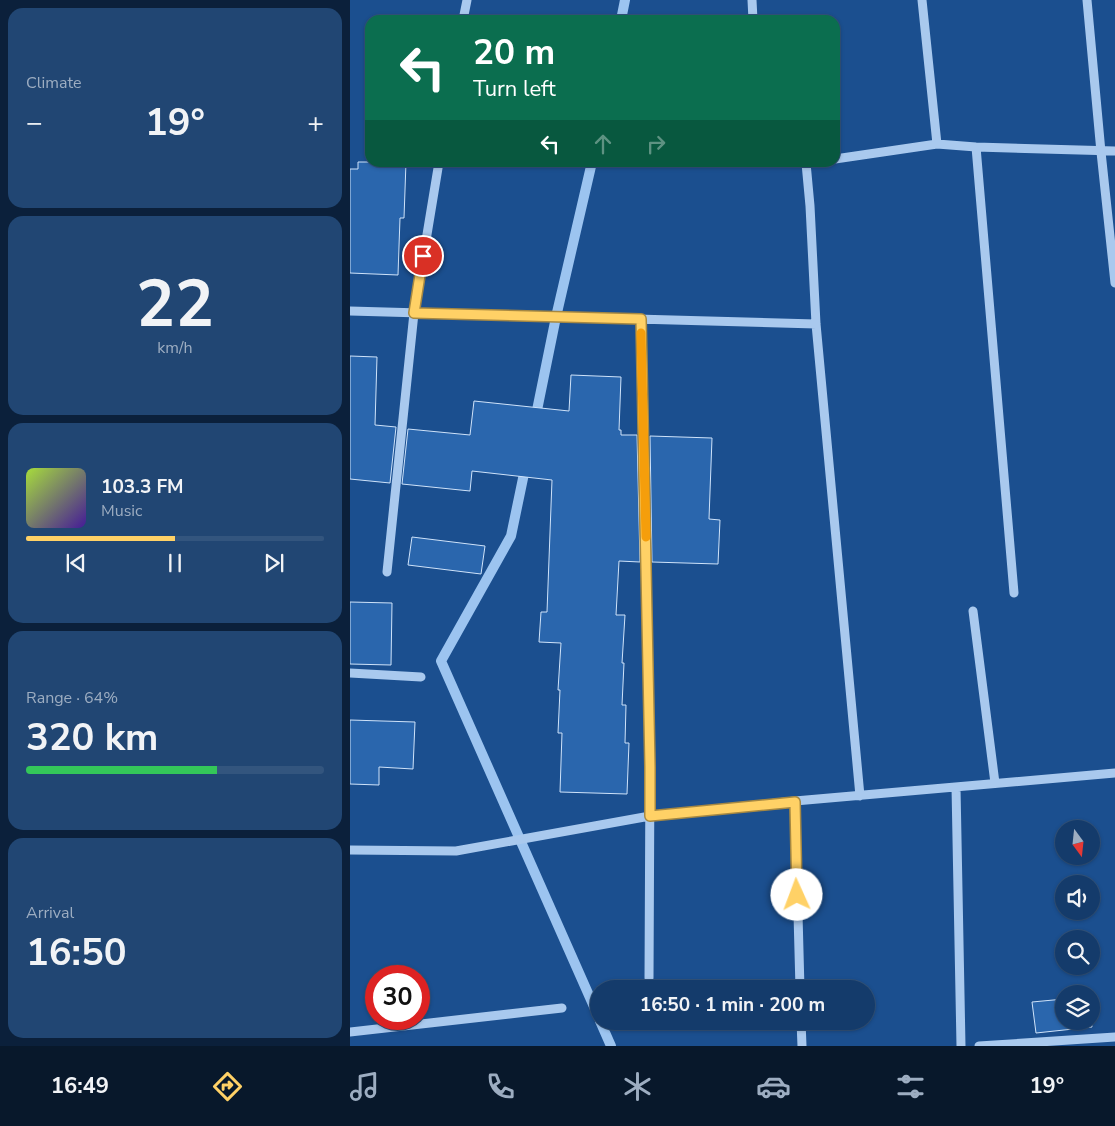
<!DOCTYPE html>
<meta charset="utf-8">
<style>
:root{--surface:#143b6b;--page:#214673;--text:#f1f3f6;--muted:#9dadc1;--line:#33557e;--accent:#ffd166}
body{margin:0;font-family:"Nunito Sans",sans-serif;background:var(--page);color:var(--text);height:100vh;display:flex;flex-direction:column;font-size:19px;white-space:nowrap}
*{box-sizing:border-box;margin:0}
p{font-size:16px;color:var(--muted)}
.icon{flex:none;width:28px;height:28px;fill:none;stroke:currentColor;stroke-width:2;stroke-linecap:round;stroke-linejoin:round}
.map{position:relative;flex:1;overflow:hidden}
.drawer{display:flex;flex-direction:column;gap:8px;padding:8px;background:#0b203b;width:350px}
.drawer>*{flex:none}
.banner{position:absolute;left:15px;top:15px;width:475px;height:152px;border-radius:15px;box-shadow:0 1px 4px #0004,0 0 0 1px var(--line);background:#0b6e4f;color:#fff;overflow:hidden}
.needle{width:32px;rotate:165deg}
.fabs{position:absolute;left:705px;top:820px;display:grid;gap:10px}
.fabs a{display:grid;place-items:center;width:45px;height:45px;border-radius:50%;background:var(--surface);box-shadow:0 1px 4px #0004,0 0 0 1px var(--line);font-size:25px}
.speed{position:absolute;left:15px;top:965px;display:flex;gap:10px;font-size:25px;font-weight:700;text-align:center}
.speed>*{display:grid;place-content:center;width:65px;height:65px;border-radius:50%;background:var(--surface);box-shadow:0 1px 4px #0004,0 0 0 1px var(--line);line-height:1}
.speed .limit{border:8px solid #d22;background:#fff;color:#111}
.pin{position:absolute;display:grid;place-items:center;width:42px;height:42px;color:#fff;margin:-21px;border:2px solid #fff;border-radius:50%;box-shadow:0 1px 5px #0007}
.me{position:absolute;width:55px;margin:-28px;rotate:358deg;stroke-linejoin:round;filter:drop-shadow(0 0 4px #0008)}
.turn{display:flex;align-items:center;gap:18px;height:105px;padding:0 25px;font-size:22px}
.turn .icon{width:65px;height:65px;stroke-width:2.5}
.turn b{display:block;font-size:35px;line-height:42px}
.lanes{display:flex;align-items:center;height:48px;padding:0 25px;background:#0003;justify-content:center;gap:25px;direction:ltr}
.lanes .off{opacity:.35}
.big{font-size:38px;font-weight:700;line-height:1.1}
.drawer .widget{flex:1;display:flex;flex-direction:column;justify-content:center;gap:8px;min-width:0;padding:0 18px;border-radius:15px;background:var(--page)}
.drawer .dial{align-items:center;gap:0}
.dial b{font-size:65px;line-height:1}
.song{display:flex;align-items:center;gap:15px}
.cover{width:60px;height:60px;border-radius:8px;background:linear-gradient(135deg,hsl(80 70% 55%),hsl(260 70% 35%))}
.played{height:5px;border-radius:2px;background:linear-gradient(90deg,var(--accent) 50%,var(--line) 50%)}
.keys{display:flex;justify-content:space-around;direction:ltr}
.heat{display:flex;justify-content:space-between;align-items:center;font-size:28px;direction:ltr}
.charge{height:8px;border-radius:4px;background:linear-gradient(90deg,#34c759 64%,var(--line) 0)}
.trip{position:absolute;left:240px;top:980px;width:285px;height:50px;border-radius:25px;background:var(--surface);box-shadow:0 1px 4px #0004,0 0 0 1px var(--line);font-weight:700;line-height:50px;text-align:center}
.tab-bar{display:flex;height:80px;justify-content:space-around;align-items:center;background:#08182b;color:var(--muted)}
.tab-bar .icon{width:35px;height:35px}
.tab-bar .current{color:var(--accent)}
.tab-bar b{font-size:22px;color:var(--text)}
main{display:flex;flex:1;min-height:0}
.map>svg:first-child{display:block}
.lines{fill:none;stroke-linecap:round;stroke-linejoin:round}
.stream{stroke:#9cc4f0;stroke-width:10}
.building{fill:#2a66ad;stroke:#cfe3fa}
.minor{stroke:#a9c9ee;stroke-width:9}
.route-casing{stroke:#a68842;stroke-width:12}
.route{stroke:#ffd166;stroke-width:9}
.slow{stroke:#f59e0b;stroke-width:9}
</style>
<main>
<section class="drawer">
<div class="widget"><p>Climate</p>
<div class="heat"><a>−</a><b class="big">19°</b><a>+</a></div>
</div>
<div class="widget dial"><b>22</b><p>km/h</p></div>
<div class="widget">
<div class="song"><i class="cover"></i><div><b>103.3 FM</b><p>Music</p></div></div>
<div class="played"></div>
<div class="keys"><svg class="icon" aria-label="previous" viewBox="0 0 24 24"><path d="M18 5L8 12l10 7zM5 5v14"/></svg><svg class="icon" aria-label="pause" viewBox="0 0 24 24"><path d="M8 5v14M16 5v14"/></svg><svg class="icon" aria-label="next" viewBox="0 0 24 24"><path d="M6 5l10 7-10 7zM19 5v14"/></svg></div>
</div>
<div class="widget"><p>Range · 64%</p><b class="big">320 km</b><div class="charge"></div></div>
<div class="widget"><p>Arrival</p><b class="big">16:50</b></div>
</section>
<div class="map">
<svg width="765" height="1046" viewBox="0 0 765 1046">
<rect width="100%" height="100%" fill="#1b4f8f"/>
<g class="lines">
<!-- stream -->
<path class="stream" d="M271,20l4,-20
M185,420l21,-103 36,-155
M176,464l-15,72 -70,125 158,357
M250,1021l11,25"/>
</g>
<!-- building -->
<path class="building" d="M8,162h48l-2,56h-4l-2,57 -48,-2v-104h8z
M0,356l27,1 -2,68 21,2 -6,56 -40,-4z
M221,375l50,2 -2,53h2v5h16l3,127 -21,-1 -3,54h9l-3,48h2l-2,42h4l-1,38h4l-2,51 -67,-2 2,-59h-4l2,-43h-2l3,-47 -22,-1 2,-30h6l5,-132 -80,-9 -2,20 -68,-7 6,-55 62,6 4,-34 95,10z
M300,436l62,2 -3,81 11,1 -2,44 -66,-2z
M62,537l73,9 -4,28 -73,-9z
M0,602l42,1 -1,62 -41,-1z
M0,720l65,2 -2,47 -34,-2v18l-29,-1z
M714,999v22h27v-2l1,8 -56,6 -4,-31z"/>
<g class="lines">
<!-- minor -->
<path class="minor" d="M402,0l1,20
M572,0l15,144
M737,0l14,152 14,131
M113,20l4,-20
M626,147l38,446
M485,159l102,-15 39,3 139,4
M445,162l11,1
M459,162l-3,1 4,43 6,118 44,472
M0,311l466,13
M291,319l9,448 -1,211
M37,572l27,-259 25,-151
M623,611l22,172
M0,673l71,4
M606,787l5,259
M445,801l5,188
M0,850l106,1 194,-35 145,-15 320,-28
M451,1021l1,25
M0,1032l212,-24
M629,1046l136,-9"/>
</g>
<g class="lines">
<!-- route casing -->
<g class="route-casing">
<path id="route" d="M73,256l-9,57 227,6 9,448v49l145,-14 2,93"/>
</g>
<!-- route -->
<use href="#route" class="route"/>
<!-- slow -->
<path class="slow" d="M291,333l5,204"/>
</g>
</svg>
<div class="fabs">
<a><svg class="needle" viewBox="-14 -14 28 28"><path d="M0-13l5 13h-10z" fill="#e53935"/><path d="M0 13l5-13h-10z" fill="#9dadc1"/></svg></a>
<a><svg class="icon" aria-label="sound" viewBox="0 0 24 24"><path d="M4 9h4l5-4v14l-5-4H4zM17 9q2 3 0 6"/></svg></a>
<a><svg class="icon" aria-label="search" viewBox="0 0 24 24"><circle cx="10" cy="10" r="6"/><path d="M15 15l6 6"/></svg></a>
<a><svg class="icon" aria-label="layers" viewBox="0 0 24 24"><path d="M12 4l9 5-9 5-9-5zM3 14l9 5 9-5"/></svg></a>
</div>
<div class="speed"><div class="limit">30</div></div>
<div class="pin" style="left:73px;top:256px;background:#d93025"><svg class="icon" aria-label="arrive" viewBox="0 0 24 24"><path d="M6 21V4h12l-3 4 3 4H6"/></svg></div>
<svg class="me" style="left:447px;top:895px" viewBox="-20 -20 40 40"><circle r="19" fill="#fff"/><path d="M0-13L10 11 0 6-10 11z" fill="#ffd166"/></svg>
<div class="trip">16:50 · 1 min · 200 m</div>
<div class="banner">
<div class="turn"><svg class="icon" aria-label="left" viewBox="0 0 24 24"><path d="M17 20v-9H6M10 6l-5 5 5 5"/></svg><div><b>20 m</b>Turn left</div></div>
<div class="lanes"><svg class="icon" aria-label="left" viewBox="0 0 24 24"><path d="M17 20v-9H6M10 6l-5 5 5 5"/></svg><svg class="icon off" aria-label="ahead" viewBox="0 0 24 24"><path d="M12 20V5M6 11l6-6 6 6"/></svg><svg class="icon off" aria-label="right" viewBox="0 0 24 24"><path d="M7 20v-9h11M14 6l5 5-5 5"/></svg></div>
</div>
</div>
</main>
<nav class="tab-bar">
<b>16:49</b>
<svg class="icon current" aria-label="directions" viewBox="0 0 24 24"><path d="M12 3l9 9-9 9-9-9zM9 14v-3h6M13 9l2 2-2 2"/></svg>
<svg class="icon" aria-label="music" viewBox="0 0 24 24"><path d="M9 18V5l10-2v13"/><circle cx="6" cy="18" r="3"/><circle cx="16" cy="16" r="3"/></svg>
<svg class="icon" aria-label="phone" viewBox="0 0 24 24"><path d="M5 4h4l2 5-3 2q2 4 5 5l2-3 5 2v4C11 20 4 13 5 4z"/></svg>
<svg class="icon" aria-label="climate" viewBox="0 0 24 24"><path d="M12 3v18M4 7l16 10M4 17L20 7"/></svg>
<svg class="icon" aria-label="car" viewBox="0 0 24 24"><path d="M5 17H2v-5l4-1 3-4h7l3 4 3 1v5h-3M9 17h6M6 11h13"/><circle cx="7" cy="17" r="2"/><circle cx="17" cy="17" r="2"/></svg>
<svg class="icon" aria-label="filters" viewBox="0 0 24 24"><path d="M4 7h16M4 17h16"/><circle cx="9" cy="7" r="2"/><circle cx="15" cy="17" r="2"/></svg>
<b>19°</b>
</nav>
